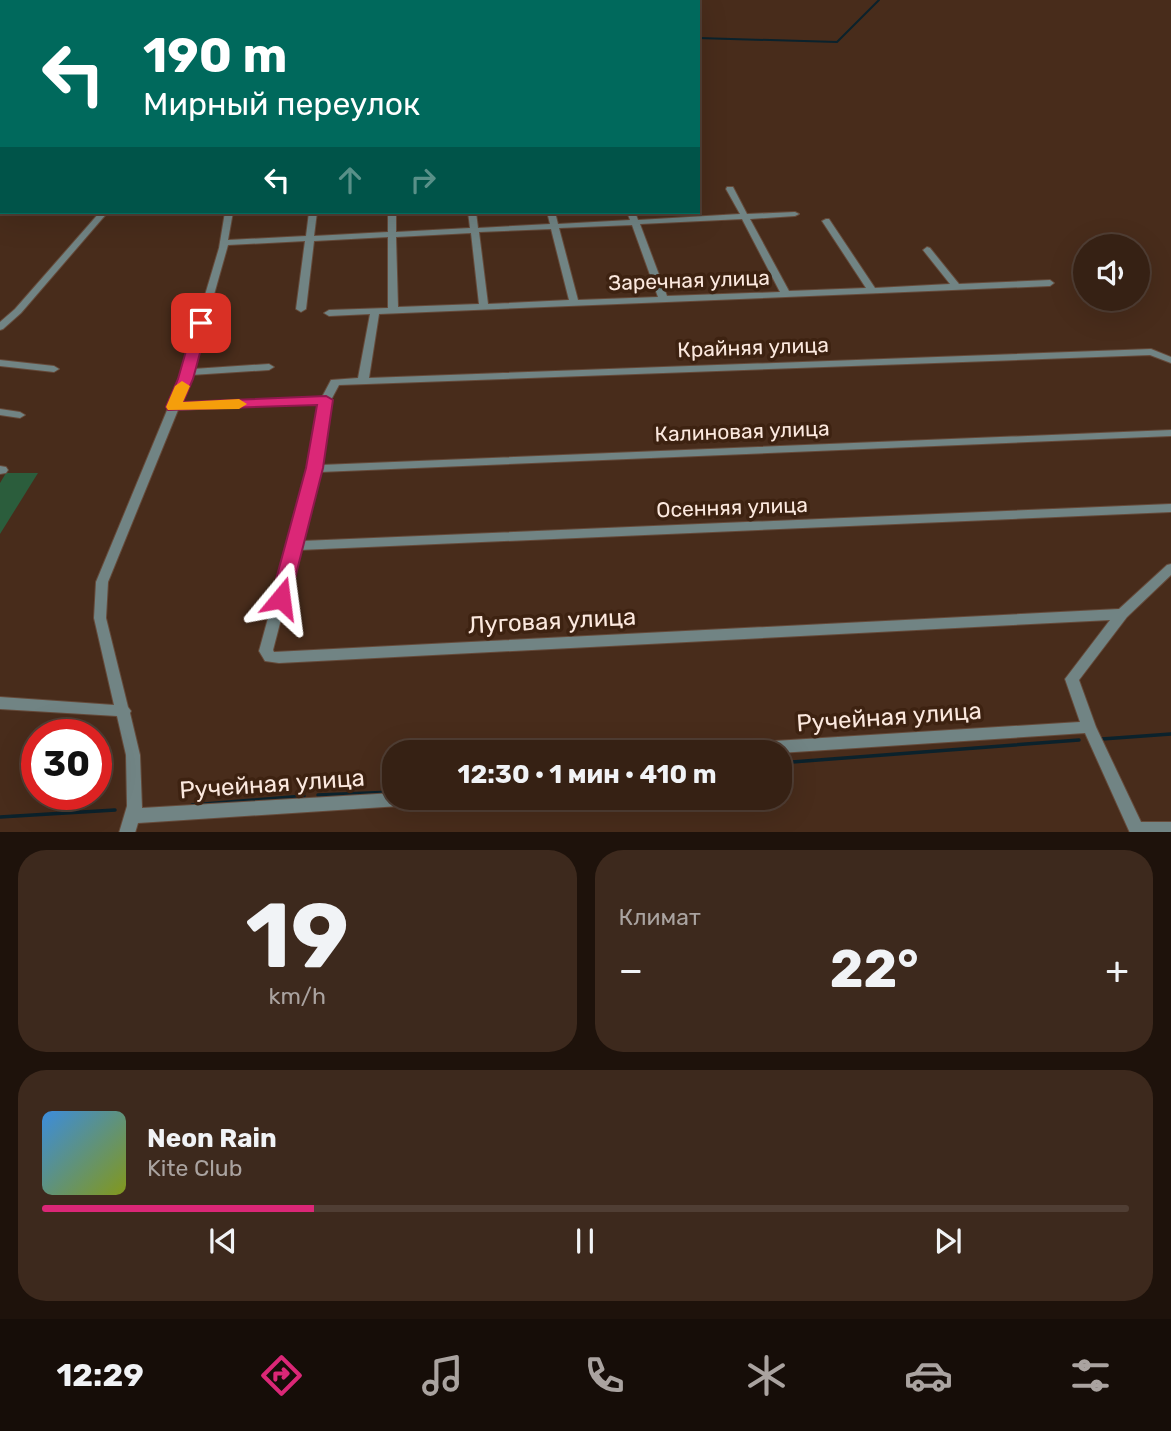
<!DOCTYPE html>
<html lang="ru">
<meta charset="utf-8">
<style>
:root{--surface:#362114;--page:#3d291d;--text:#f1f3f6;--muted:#aaa3a0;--line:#503e34;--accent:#db2777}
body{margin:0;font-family:Rubik,sans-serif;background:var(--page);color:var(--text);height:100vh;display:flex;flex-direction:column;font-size:26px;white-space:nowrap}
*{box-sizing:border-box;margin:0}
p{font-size:23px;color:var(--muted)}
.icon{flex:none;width:38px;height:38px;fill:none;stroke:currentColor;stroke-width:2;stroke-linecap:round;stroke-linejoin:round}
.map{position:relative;height:832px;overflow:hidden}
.details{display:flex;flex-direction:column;gap:18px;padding:18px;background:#1e120b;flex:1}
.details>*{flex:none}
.guide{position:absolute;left:0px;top:0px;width:700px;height:214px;box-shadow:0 7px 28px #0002,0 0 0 2px var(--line);background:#00695c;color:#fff;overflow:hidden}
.controls{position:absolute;left:1073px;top:234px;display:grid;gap:14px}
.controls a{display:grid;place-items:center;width:77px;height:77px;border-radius:50%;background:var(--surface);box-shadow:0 7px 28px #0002,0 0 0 2px var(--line);font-size:35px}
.speed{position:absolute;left:21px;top:719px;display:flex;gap:14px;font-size:35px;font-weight:700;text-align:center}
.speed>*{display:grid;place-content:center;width:91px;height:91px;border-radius:50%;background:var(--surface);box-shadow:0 7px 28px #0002,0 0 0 2px var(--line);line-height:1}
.speed .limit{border:10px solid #d22;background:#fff;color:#111}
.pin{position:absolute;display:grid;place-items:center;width:60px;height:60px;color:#fff;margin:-30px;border-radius:14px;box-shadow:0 4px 10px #0006}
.me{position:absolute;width:77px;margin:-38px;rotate:16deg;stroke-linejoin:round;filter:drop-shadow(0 0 5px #0008)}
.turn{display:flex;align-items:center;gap:24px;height:147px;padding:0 28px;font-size:32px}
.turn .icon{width:91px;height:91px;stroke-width:2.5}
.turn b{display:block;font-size:49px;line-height:60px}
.lanes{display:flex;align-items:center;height:66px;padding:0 28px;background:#0003;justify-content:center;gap:35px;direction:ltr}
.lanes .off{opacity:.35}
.big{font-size:52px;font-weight:700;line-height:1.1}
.details .card{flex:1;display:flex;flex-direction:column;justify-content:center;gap:10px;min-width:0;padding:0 24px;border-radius:28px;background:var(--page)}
.details .dial{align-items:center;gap:0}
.dial b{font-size:91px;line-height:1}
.song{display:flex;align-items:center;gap:21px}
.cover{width:84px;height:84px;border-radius:10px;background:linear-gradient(135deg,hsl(210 70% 55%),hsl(70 70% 35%))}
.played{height:7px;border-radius:4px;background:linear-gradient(90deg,var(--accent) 25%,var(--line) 25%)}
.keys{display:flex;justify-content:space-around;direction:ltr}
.heat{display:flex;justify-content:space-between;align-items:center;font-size:38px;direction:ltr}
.details .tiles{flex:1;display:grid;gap:18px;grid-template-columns:1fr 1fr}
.card:last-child{grid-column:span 2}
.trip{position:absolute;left:382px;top:740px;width:410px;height:70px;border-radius:28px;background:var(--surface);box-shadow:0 7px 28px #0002,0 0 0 2px var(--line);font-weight:700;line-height:70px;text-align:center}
.menu{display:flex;height:112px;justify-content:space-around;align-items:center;background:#160d08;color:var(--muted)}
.menu .icon{width:49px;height:49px}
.menu .selected{color:var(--accent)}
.menu b{font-size:32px;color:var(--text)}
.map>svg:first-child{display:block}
.green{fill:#2b5d3c}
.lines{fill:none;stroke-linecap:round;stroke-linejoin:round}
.stream-far1{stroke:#0b222c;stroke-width:2}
.stream{stroke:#0b222c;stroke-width:3.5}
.street-casing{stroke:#654a3a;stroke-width:2}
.street{fill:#718484;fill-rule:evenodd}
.route{fill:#db2777;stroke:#8e194d;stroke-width:2}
.slow{fill:#f59e0b}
.labels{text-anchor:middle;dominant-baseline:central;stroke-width:7;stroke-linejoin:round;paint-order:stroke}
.street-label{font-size:21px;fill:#fbe8de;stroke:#3d2211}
.near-street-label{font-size:24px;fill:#fbe8de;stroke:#3d2211}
</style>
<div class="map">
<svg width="1171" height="833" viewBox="0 0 1171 833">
<rect width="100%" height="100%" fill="#482c1b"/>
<!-- green -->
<path class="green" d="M6,473h32l-38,61v-51z"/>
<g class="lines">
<!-- stream-far1 -->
<path class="stream-far1" d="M698,38l139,4 42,-42"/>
<!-- stream -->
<path class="stream" d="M1102,739l69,-5
M779,763l300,-23
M318,795l76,-3
M192,805l112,-9
M0,817l115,-7"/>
<!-- street casing -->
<g class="street-casing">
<path id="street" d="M323,0h7l2,2h-7z
M0,98h2v4h-2z
M0,139h2v4h-2z
M0,187h2v4h-2z
M727,187h6l14,27 48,-2 4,2 -4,2 -45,3 39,72 77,-3 -44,-67 4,-2h3l46,69 75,-4 -27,-34 4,-3 3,1 29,36 91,-4 4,3 -4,3 -671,28 -10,64 782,-29 20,8v6l-21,-8 -811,30 -8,15 -10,65 850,-35v6l-851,36 -18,69 869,-37v8l-872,38 -26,100 1,2 845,-43 48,-44 4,-1v11l-44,42 -48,63 17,47 45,95h30v11h-41l-45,-100 -306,20 -93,-1 2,-4 5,-2 387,-24 -15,-43 45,-59 -831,43 -14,-2 -6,-10 50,-182 11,-66 -142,7 -70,172 -2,36 22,89 3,4 -1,2 10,42 2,53 252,-15v5h29l-3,5 -5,2 -277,18 -3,10h-16l8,-27 -1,-51 -9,-39 -117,-7v-12l114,8 -20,-87 2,-36 84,-203 39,-131 6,-36h8l-5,28 78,-4 3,-24h8l-3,24 74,-4v-20h8v20l74,-4 -2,-16h8l2,16 72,-4 -3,-12h8l3,12 72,-4 -3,-8h8l3,8 102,-6 -14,-25zM742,219l38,73 -113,4 -27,-72zM632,225l26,72 -80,3 -19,-72zM551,229l18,71 -81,4 -9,-72zM471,233l8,71 -81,3 -2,-70zM388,237v71l-59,2 -5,3 5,3 41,-2 -12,64 -27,2 -9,17 -142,7 11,-29 78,-5 5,-3 -5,-3 -76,5 35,-124 77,-4 -9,68 5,3 5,-3 8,-68z
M0,206h2v5h-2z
M100,212h8l-87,101 -18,16 -3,1v-8l15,-13z
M0,360l54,6 5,3 -5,3 -54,-6z
M0,409l20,3 5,3 -5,3 -20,-3z
M0,466l6,1 2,3 -2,3 -6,1z"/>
</g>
<!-- street -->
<use href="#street" class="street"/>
</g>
<!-- route -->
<path class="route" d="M201,318l7,5 -15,56 -10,23 143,-6 7,4 -10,68 -33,130 -2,5 -7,2 -7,-2 -3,-5 35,-130 11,-63 -149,5 -2,-3 12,-28 16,-56z"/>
<!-- slow -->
<path class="slow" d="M182,381l8,5 -7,16 56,-3 8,5 -8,5 -71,1 -2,-3 9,-21z"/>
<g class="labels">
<!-- street labels -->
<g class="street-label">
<text transform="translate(689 280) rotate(-2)">Заречная улица</text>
<text transform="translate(753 347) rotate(-2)">Крайняя улица</text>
<text transform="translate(742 431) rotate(-2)">Калиновая улица</text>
<text transform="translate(732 507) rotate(-2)">Осенняя улица</text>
</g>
<!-- near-street labels -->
<g class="near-street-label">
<text transform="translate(552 621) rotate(-3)">Луговая улица</text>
<text transform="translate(889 717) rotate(-4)">Ручейная улица</text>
<text transform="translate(272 784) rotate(-4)">Ручейная улица</text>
</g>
</g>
</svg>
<div class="controls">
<a><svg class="icon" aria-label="sound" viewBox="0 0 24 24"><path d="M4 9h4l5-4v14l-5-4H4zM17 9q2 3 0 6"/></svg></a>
</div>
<div class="speed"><div class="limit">30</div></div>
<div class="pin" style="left:201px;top:323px;background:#d93025"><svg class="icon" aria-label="arrive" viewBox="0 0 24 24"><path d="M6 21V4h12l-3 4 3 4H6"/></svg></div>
<svg class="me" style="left:281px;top:598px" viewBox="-20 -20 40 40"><path d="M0-17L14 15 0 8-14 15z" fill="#db2777" stroke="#fff" stroke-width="4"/></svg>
<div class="trip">12:30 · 1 мин · 410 m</div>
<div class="guide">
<div class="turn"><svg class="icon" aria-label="left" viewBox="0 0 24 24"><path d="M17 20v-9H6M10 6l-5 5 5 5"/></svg><div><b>190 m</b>Мирный переулок</div></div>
<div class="lanes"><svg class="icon" aria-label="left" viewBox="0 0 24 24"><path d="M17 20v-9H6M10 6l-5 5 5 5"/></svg><svg class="icon off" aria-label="ahead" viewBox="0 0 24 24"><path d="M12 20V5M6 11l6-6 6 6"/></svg><svg class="icon off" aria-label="right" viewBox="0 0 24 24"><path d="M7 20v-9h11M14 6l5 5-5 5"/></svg></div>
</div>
</div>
<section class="details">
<div class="tiles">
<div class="card dial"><b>19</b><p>km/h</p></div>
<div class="card"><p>Климат</p>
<div class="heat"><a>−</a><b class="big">22°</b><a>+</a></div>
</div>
<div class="card">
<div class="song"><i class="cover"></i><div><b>Neon Rain</b><p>Kite Club</p></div></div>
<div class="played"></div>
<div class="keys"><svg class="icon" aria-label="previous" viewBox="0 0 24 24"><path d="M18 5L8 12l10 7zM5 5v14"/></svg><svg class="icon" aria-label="pause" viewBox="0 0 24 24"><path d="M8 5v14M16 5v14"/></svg><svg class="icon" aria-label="next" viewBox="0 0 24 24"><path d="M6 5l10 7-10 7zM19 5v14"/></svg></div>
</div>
</div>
</section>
<nav class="menu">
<b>12:29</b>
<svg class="icon selected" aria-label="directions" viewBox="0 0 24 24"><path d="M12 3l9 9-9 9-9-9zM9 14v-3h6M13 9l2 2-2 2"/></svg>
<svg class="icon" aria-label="music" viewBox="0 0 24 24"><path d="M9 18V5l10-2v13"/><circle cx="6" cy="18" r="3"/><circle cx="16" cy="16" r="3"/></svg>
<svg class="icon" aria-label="phone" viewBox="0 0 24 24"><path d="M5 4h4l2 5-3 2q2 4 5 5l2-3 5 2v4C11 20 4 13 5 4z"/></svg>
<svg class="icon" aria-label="climate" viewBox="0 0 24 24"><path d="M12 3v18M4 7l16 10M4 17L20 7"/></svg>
<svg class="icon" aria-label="car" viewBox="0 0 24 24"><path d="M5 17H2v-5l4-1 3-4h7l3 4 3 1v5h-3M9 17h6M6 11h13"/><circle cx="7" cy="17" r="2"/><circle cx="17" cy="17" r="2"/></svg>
<svg class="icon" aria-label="filters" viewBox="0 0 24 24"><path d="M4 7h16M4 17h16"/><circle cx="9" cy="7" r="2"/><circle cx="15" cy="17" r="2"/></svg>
</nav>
